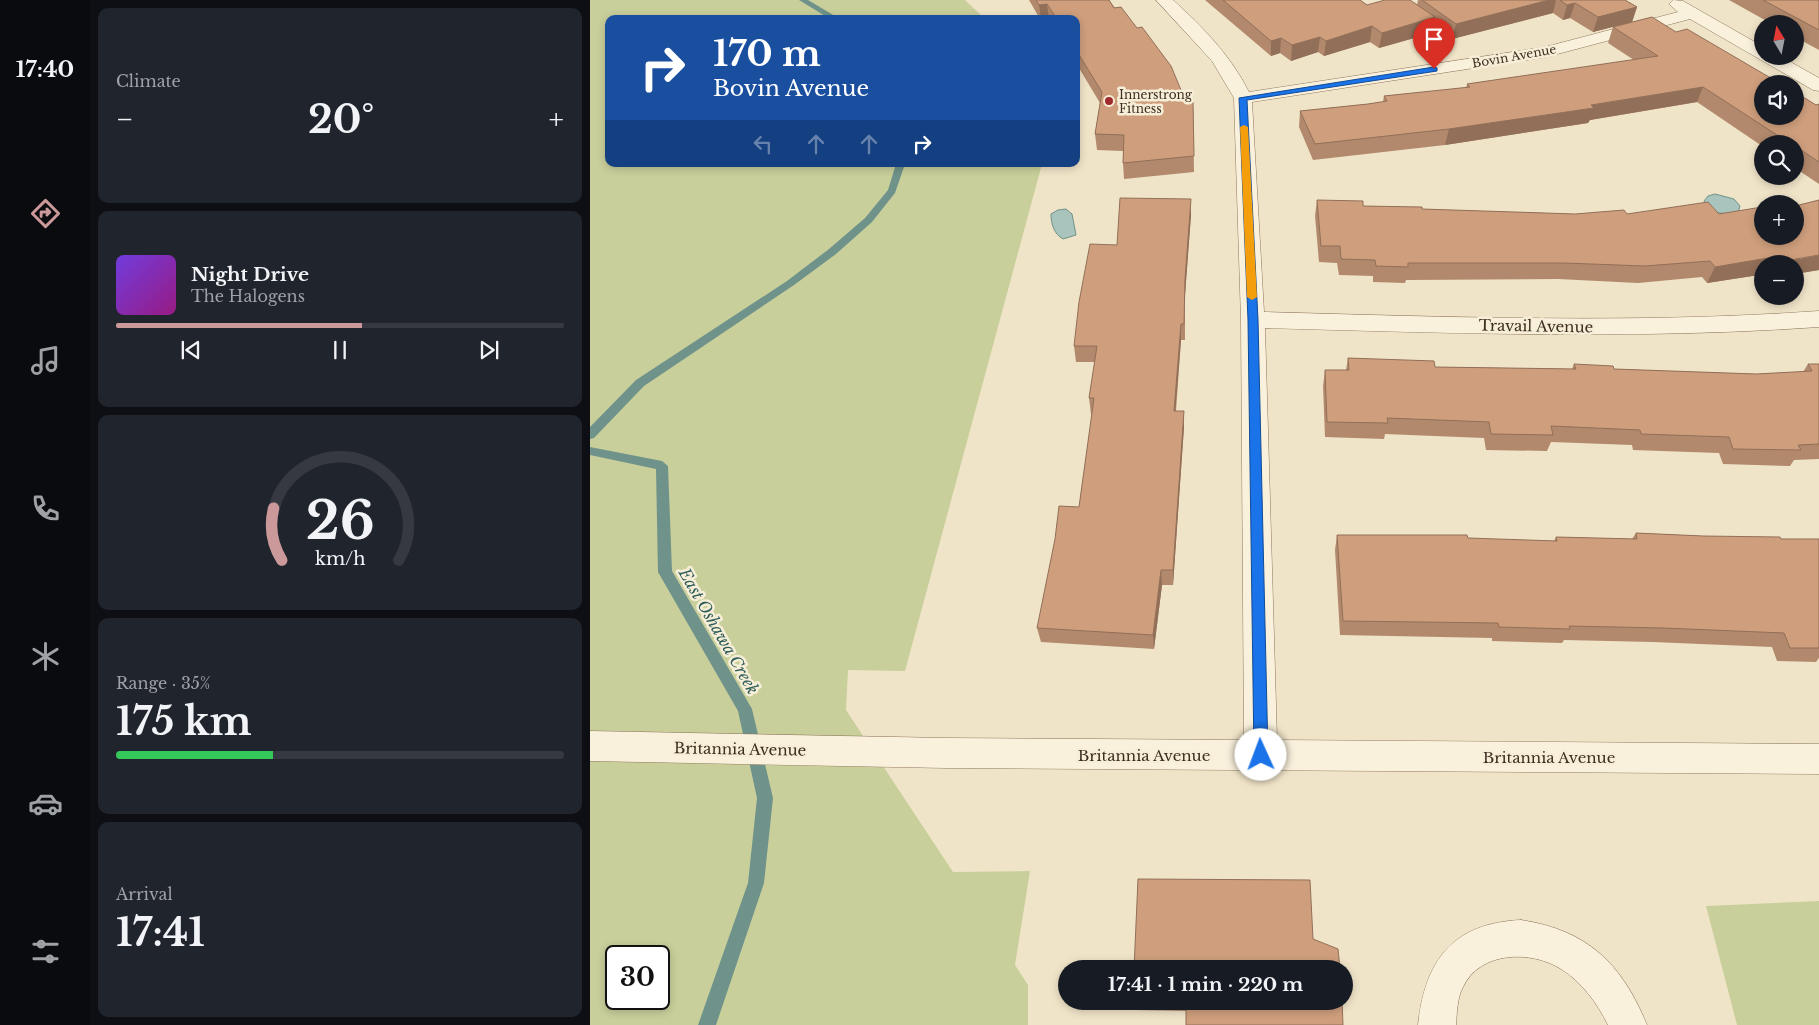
<!DOCTYPE html>
<meta charset="utf-8">
<style>
:root{--surface:#171b24;--page:#20242c;--text:#f1f3f6;--muted:#9ea1a6;--line:#363941;--accent:#cc999b}
body{margin:0;font-family:"Libre Baskerville",serif;background:var(--page);color:var(--text);height:100vh;display:flex;flex-direction:column;font-size:19px;white-space:nowrap}
*{box-sizing:border-box;margin:0}
p{font-size:16px;color:var(--muted)}
.icon{flex:none;width:28px;height:28px;fill:none;stroke:currentColor;stroke-width:2;stroke-linecap:round;stroke-linejoin:round}
.map{position:relative;flex:1;overflow:hidden}
.side{display:flex;flex-direction:column;gap:8px;padding:8px;background:#0d0f14;width:500px}
.side>*{flex:none}
.hud{position:absolute;left:15px;top:15px;width:475px;height:152px;border-radius:10px;box-shadow:0 2px 8px #0003;background:#1a4fa0;color:#fff;overflow:hidden}
.needle{width:32px;rotate:350deg}
.controls{position:absolute;left:1164px;top:15px;display:grid;gap:10px}
.controls a{display:grid;place-items:center;width:50px;height:50px;border-radius:50%;background:var(--surface);box-shadow:0 2px 8px #0003;font-size:25px}
.speed{position:absolute;left:15px;top:945px;display:flex;gap:10px;font-size:25px;font-weight:700;text-align:center}
.speed>*{display:grid;place-content:center;width:65px;height:65px;border-radius:50%;background:var(--surface);box-shadow:0 2px 8px #0003;line-height:1}
.speed .limit{border:2px solid #111;border-radius:8px;background:#fff;color:#111}
.pin{position:absolute;display:grid;place-items:center;width:42px;height:42px;color:#fff;margin:-51px -21px;border-radius:50% 50% 50% 0;rotate:-45deg;box-shadow:0 0 5px #0007}
.pin .icon{rotate:45deg}
.me{position:absolute;width:55px;margin:-28px;rotate:358deg;stroke-linejoin:round;filter:drop-shadow(0 0 4px #0008)}
.turn{display:flex;align-items:center;gap:18px;height:105px;padding:0 25px;font-size:22px}
.turn .icon{width:65px;height:65px;stroke-width:2.5}
.turn b{display:block;font-size:35px;line-height:42px}
.lanes{display:flex;align-items:center;height:48px;padding:0 25px;background:#0003;justify-content:center;gap:25px;direction:ltr}
.lanes .off{opacity:.35}
.big{font-size:38px;font-weight:700;line-height:1.1}
.side .widget{flex:1;display:flex;flex-direction:column;justify-content:center;gap:8px;min-width:0;padding:0 18px;border-radius:10px;background:var(--page)}
.side .dial{align-items:center;gap:0}
.dial svg{height:130px;overflow:visible;fill:none;stroke:var(--line);stroke-width:7;stroke-linecap:round;text-anchor:middle}
.dial text{fill:var(--text);stroke:none}
.song{display:flex;align-items:center;gap:15px}
.cover{width:60px;height:60px;border-radius:8px;background:linear-gradient(135deg,hsl(260 70% 55%),hsl(310 70% 35%))}
.played{height:5px;border-radius:2px;background:linear-gradient(90deg,var(--accent) 55%,var(--line) 55%)}
.keys{display:flex;justify-content:space-around;direction:ltr}
.heat{display:flex;justify-content:space-between;align-items:center;font-size:28px;direction:ltr}
.charge{height:8px;border-radius:4px;background:linear-gradient(90deg,#34c759 35%,var(--line) 0)}
.trip{position:absolute;left:468px;top:960px;width:295px;height:50px;border-radius:25px;background:var(--surface);box-shadow:0 2px 8px #0003;font-weight:700;line-height:50px;text-align:center}
main{display:flex;flex:1;min-height:0}
.dock{display:flex;flex-direction:column;width:90px;justify-content:space-around;align-items:center;background:#090b0e;color:var(--muted)}
.dock .icon{width:35px;height:35px}
.dock .selected{color:var(--accent)}
.dock b{font-size:22px;color:var(--text)}
.map>svg:first-child{display:block}
.green{fill:#c9cf9b;fill-rule:evenodd}
.water{fill:#a9c4bc;stroke:#6f938a}
.lines{fill:none;stroke-linecap:round;stroke-linejoin:round}
.stream{fill:#6f938a;fill-rule:evenodd}
.minor-casing{stroke:#8d765c;stroke-width:1}
.minor{fill:#faf1dc;fill-rule:evenodd}
.wall{fill:#b2896c}
.shaded-wall{fill:#916f58}
.building{fill:#cf9f7d;stroke:#916f58}
.route{fill:#1a73e8;stroke:#114b97}
.slow{fill:#f59e0b}
.poi-dot{fill:#9e2a2b;stroke:#f7eed8;stroke-width:2}
.labels{text-anchor:middle;dominant-baseline:central;stroke-width:5;stroke-linejoin:round;paint-order:stroke}
.far-street-label{font-size:12px;fill:#3d2e20;stroke:#f7eed8}
.far-poi-label{font-size:12px;fill:#3d2e20;stroke:#f7eed8;text-anchor:start}
.street-label{font-size:15px;fill:#3d2e20;stroke:#f7eed8}
.water-label{font-size:16px;font-style:italic;fill:#2f5d5a;stroke:#f7eed8}
</style>
<main>
<nav class="dock">
<b>17:40</b>
<svg class="icon selected" aria-label="directions" viewBox="0 0 24 24"><path d="M12 3l9 9-9 9-9-9zM9 14v-3h6M13 9l2 2-2 2"/></svg>
<svg class="icon" aria-label="music" viewBox="0 0 24 24"><path d="M9 18V5l10-2v13"/><circle cx="6" cy="18" r="3"/><circle cx="16" cy="16" r="3"/></svg>
<svg class="icon" aria-label="phone" viewBox="0 0 24 24"><path d="M5 4h4l2 5-3 2q2 4 5 5l2-3 5 2v4C11 20 4 13 5 4z"/></svg>
<svg class="icon" aria-label="climate" viewBox="0 0 24 24"><path d="M12 3v18M4 7l16 10M4 17L20 7"/></svg>
<svg class="icon" aria-label="car" viewBox="0 0 24 24"><path d="M5 17H2v-5l4-1 3-4h7l3 4 3 1v5h-3M9 17h6M6 11h13"/><circle cx="7" cy="17" r="2"/><circle cx="17" cy="17" r="2"/></svg>
<svg class="icon" aria-label="filters" viewBox="0 0 24 24"><path d="M4 7h16M4 17h16"/><circle cx="9" cy="7" r="2"/><circle cx="15" cy="17" r="2"/></svg>
</nav>
<section class="side">
<div class="widget"><p>Climate</p>
<div class="heat"><a>−</a><b class="big">20°</b><a>+</a></div>
</div>
<div class="widget">
<div class="song"><i class="cover"></i><div><b>Night Drive</b><p>The Halogens</p></div></div>
<div class="played"></div>
<div class="keys"><svg class="icon" aria-label="previous" viewBox="0 0 24 24"><path d="M18 5L8 12l10 7zM5 5v14"/></svg><svg class="icon" aria-label="pause" viewBox="0 0 24 24"><path d="M8 5v14M16 5v14"/></svg><svg class="icon" aria-label="next" viewBox="0 0 24 24"><path d="M6 5l10 7-10 7zM19 5v14"/></svg></div>
</div>
<div class="widget dial"><svg viewBox="0 0 100 80">
<path d="M14 69A42 42 0 1 1 86 69"/>
<path d="M14 69A42 42 0 0 1 9 37" stroke="#cc999b"/>
<text x="50" y="56" font-size="32" font-weight="700">26</text>
<text x="50" y="72" font-size="11">km/h</text>
</svg></div>
<div class="widget"><p>Range · 35%</p><b class="big">175 km</b><div class="charge"></div></div>
<div class="widget"><p>Arrival</p><b class="big">17:41</b></div>
</section>
<div class="map">
<svg width="1229" height="1025" viewBox="0 0 1229 1025">
<rect width="100%" height="100%" fill="#f0e4c8"/>
<!-- green -->
<path class="green" d="M0,0h375l20,19h-376v145h433l-137,507 -57,-1 -2,40 107,162 77,-1 -15,94 13,20v40h-438zM26,956h43v43h-43z
M1229,901v124h-82l-31,-119z"/>
<!-- water -->
<path class="water" d="M1125,194l19,5 6,7 -2,7c-13,1 -28,2 -34,-12l4,-5z
M476,209l6,5 4,21 -13,4c-9,-5 -12,-15 -12,-25l7,-4z"/>
<g class="lines">
<!-- stream -->
<path class="stream" d="M209,0h9l32,19h-10z
M306,164h9l-10,29 -23,29 -36,32 -42,31 -150,101 -50,52 -4,1v-12l46,-47 151,-99 42,-32 36,-31 23,-28z
M0,447l72,14 6,5 4,105 80,138 21,89 -9,85 -48,142h-18l50,-142 9,-85 -19,-87 -80,-139 -2,-103 -66,-14z"/>
<!-- minor casing -->
<g class="minor-casing">
<path id="minor" d="M566,0h17c30,27 58,56 76,92l296,-45 133,-35 -9,-8 4,-4 10,1 79,45v10h18l39,22v13l-6,-1 -123,-71 -144,38 -294,45 12,210c185,5 370,12 555,-1v16c-185,13 -369,6 -554,1l12,412 542,4v30l-873,-6 -356,-7v-30l356,7 298,2 -3,-420 -7,-222 -22,-37z
M931,920c67,10 101,44 126,105h-39c-11,-22 -26,-43 -47,-56 -30,-19 -81,-18 -98,18 -6,11 -6,26 -7,38h-38c7,-65 35,-102 103,-105z"/>
</g>
<!-- minor -->
<use href="#minor" class="minor"/>
</g>
<!-- wall -->
<path class="wall" d="M439,0h80l77,102h7l1,70 -70,7 -1,-16v-12l-26,-1 -2,-16 5,-31 -24,-40v-44h-36z
M615,0h155l7,5h50l1,-5h207l12,7 -5,15 -39,10 -23,-14 -7,2 -10,-7 -101,26 -18,-14 -2,8 -53,15 -9,-6 -46,14 -6,-4 -27,9 -11,-8 -9,3z
M1139,0h90v50l-24,-13v-13h-23z
M1023,27l63,5 140,73 3,-1v80l-24,-16v-24h-33v2l-65,-44 -107,18 -2,3 -143,22 -132,15 -14,-33 1,-16 68,-7 15,-2 1,-6 82,-8 1,-4 167,-24 -26,-17z
M727,200l46,6 59,3 153,5h144l43,22 57,34 -24,4v-10h-33v14l-3,-3 -52,8 -5,-6 -64,6 -80,-4 -152,1 -1,3 -32,-1v-6l-34,-1 -2,-12 -18,-1 -4,-46z
M601,215l-6,80v45h-4l-5,71 8,16 -11,158h-11l-8,64 -113,-7 -4,-14 42,-121 13,-93h-1l-2,-16 6,-36h-19l-2,-16 43,-101z
M758,358l87,9 137,2 2,-5 40,5 142,5 47,-2 5,-8h11v95l-25,1 -4,6 -67,-2 -4,-11 -86,-3 -1,-5 -81,-3 -4,9 -61,-1 -2,-12 -99,-4 -1,5 -59,-2 -2,-51 2,-16h21z
M1046,533l67,3 78,3h38v119l-3,4 -39,-1 -5,-14 -119,-5 -89,-2 -2,3 -70,-2v-3l-152,-3 -5,-85 2,-15 217,6 2,-4 76,2z
M543,1001h209l-156,10 -51,-1z"/>
<!-- shaded-wall -->
<path class="shaded-wall" d="M959,0h7l-3,13 -101,26 4,-15z
M985,3l-5,15 -7,2 4,-15z
M457,4l2,15h-8l-2,-14z
M1047,7l-5,15 -39,10 5,-15z
M845,17l-3,16 -53,15 3,-15z
M782,26l-2,16 -46,14 2,-15z
M730,37l-2,15 -27,9 1,-16z
M691,38l-1,15 -9,3v-15z
M1113,87l-6,15 -107,18 -2,3 -143,22 4,-16z
M601,199v16l-6,80v45v-61z
M1229,255v15l-24,4v-10h-22z
M1178,258l-3,6h-3v5l-3,6 -52,8 8,-16z
M591,324v16l-7,87v-16z
M594,411v16l-11,158v-15z
M571,570l1,15 -8,64 -1,-14z"/>
<!-- building -->
<path class="building" d="M446,0h73l5,8 7,-1 16,21 5,-1 29,39 15,36h7l1,54 -71,7 1,-28 -29,-1 7,-42 -26,-42v-31h-19l-10,-15 -8,1z
M633,0h137l7,5 18,-5h25l25,17 -53,16 -10,-7 -46,15 -6,-4 -28,8 -11,-7 -10,3z
M832,0h127l-93,24z
M970,0h65l12,7 -39,10 -23,-14 -8,2z
M1173,0h56v30z
M1062,17l24,15 11,-3 94,55h-19v32h33v-24l21,13 3,-1v58l-24,-16v-2h-4l-88,-57 -112,18 3,3 -145,21 -134,15 -15,-33 68,-7 19,-3 -3,-5 86,-9 -3,-3 191,-28 -45,-29z
M530,198l71,1 -6,80 -1,45h-3l-7,87h10l-11,159h-12l-8,65 -116,-7 18,-89 4,-33 20,1 15,-109h-5l8,-52h-23l5,-44 11,-58 27,1z
M727,200l46,1v5l59,1v2l153,5 49,-4 3,4 81,-12 11,12 43,-7v29h33v-30l24,-6v55l-46,8 -5,-5 -53,9 -5,-6 -65,5 -81,-3h-156v4l-32,-1 -1,-6 -34,-1 -1,-13h-19z
M758,358l86,3 1,6 141,2 -2,-5 39,2 1,3 142,5 56,-3 -4,-7h11v80l-21,1 3,5 -68,-1 -4,-12 -88,-3 -1,-4 -89,-4 2,9 -62,-1 -2,-12 -102,-4 1,5 -61,-1 -2,-52h24z
M1046,533l67,3 77,1 1,2h38v109h-29l-6,-15 -121,-5 -94,-2 1,3 -71,-2 -1,-4 -155,-2 -6,-86h130l1,3 89,3 -1,-4 81,2z
M548,879l172,1 3,59 25,10 2,20h-206z
M596,1001h156l1,24h-157z"/>
<!-- route -->
<path class="route" d="M844,67l3,1v3l-190,29 11,220 10,435 -2,4 -5,2 -5,-2 -2,-4 -6,-435 -9,-222z"/>
<!-- slow -->
<path class="slow" d="M654,125l4,2 9,170 -5,3 -5,-3 -7,-170z"/>
<!-- markers -->
<circle class="poi-dot" cx="519" cy="101" r="5"/>
<g class="labels">
<!-- far-street labels -->
<g class="far-street-label">
<text transform="translate(924 56) rotate(-10)">Bovin Avenue</text>
</g>
<!-- far-poi labels -->
<g class="far-poi-label">
<text x="529" y="94">Innerstrong<tspan x="529" dy="14">Fitness</tspan></text>
</g>
<!-- street labels -->
<g class="street-label">
<text transform="translate(946 326) rotate(1)">Travail Avenue</text>
<text transform="translate(150 749) rotate(1)">Britannia Avenue</text>
<text x="554" y="755">Britannia Avenue</text>
<text x="959" y="757">Britannia Avenue</text>
</g>
<!-- water labels -->
<g class="water-label">
<text transform="translate(129 631) rotate(60)">East Oshawa Creek</text>
</g>
</g>
</svg>
<div class="controls">
<a><svg class="needle" viewBox="-14 -14 28 28"><path d="M0-13l5 13h-10z" fill="#e53935"/><path d="M0 13l5-13h-10z" fill="#9ea1a6"/></svg></a>
<a><svg class="icon" aria-label="sound" viewBox="0 0 24 24"><path d="M4 9h4l5-4v14l-5-4H4zM17 9q2 3 0 6"/></svg></a>
<a><svg class="icon" aria-label="search" viewBox="0 0 24 24"><circle cx="10" cy="10" r="6"/><path d="M15 15l6 6"/></svg></a>
<a>+</a>
<a>−</a>
</div>
<div class="speed"><div class="limit">30</div></div>
<div class="pin" style="left:844px;top:69px;background:#d93025"><svg class="icon" aria-label="arrive" viewBox="0 0 24 24"><path d="M6 21V4h12l-3 4 3 4H6"/></svg></div>
<svg class="me" style="left:671px;top:755px" viewBox="-20 -20 40 40"><circle r="19" fill="#fff"/><path d="M0-13L10 11 0 6-10 11z" fill="#1a73e8"/></svg>
<div class="trip">17:41 · 1 min · 220 m</div>
<div class="hud">
<div class="turn"><svg class="icon" aria-label="right" viewBox="0 0 24 24"><path d="M7 20v-9h11M14 6l5 5-5 5"/></svg><div><b>170 m</b>Bovin Avenue</div></div>
<div class="lanes"><svg class="icon off" aria-label="left" viewBox="0 0 24 24"><path d="M17 20v-9H6M10 6l-5 5 5 5"/></svg><svg class="icon off" aria-label="ahead" viewBox="0 0 24 24"><path d="M12 20V5M6 11l6-6 6 6"/></svg><svg class="icon off" aria-label="ahead" viewBox="0 0 24 24"><path d="M12 20V5M6 11l6-6 6 6"/></svg><svg class="icon" aria-label="right" viewBox="0 0 24 24"><path d="M7 20v-9h11M14 6l5 5-5 5"/></svg></div>
</div>
</div>
</main>
